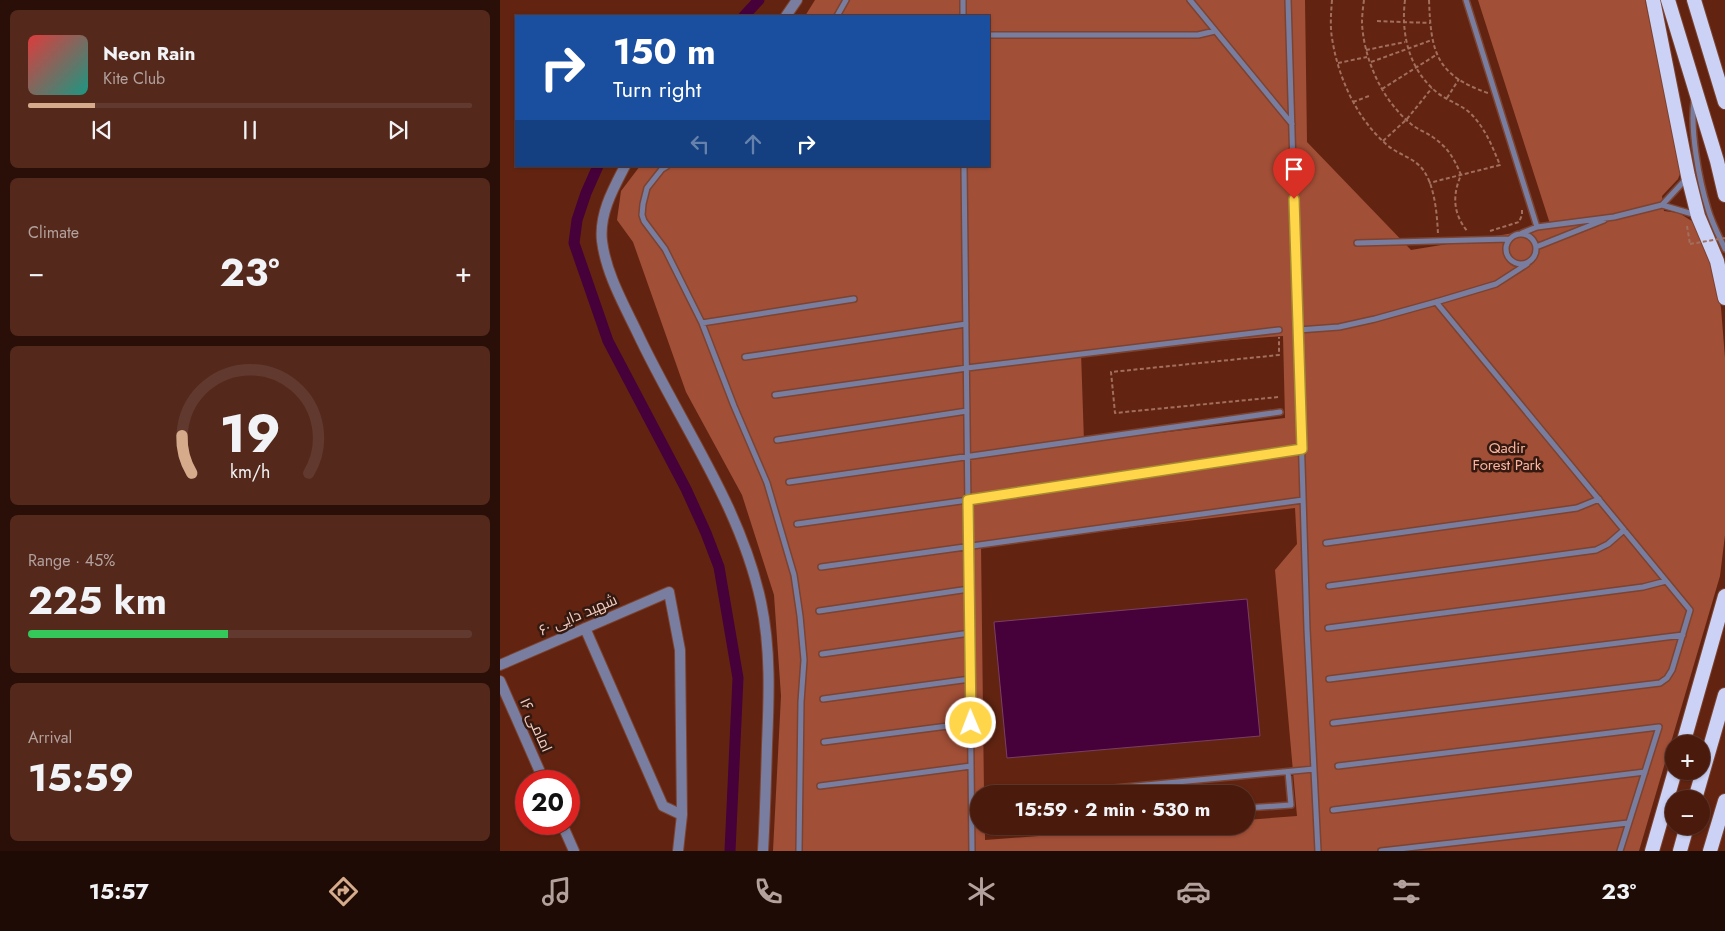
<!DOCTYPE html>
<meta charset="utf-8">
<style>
:root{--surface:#4a1b0d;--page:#54281b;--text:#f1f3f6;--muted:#b2a19d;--line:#61392e;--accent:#d6ab8b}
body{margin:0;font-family:Jost,Cairo,sans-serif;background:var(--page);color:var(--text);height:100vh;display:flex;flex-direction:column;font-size:19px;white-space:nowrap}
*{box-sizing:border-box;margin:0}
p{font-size:16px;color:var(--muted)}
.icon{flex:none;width:28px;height:28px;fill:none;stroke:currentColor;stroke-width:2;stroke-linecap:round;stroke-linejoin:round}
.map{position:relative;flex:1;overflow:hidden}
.sheet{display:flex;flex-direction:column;gap:10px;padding:10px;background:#290f07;width:500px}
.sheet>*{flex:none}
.banner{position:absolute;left:15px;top:15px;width:475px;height:152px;border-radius:0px;box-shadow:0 1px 4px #0004,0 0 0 1px var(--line);background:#1a4fa0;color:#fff;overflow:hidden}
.tools{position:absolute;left:1165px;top:735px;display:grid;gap:10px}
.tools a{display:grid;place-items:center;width:45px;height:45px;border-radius:50%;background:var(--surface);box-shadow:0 1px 4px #0004,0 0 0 1px var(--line);font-size:25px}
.speed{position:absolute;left:15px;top:770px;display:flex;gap:10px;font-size:25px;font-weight:700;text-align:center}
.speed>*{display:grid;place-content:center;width:65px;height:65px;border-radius:50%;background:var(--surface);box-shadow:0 1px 4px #0004,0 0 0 1px var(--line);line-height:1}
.speed .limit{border:8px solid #d22;background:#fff;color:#111}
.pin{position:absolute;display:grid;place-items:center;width:42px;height:42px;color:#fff;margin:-51px -21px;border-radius:50% 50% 50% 0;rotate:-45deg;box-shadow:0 0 5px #0007}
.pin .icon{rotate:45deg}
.me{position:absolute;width:55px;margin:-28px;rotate:359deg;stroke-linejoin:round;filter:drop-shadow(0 0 4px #0008)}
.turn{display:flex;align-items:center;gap:18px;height:105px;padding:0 15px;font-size:22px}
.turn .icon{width:65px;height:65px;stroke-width:2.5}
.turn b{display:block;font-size:35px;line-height:42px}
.lanes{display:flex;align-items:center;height:48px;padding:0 15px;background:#0003;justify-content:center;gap:25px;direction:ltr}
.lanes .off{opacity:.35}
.big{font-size:38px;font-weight:700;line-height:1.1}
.sheet .tile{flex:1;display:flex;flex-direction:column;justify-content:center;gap:8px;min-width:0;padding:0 18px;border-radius:8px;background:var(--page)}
.sheet .dial{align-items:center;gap:0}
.dial svg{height:130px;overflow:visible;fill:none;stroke:var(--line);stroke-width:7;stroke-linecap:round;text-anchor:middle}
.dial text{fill:var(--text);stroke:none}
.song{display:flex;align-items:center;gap:15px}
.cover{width:60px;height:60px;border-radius:8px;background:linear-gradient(135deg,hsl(0 70% 55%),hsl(170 70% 35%))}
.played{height:5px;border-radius:2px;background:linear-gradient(90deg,var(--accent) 15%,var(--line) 15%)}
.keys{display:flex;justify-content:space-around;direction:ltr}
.heat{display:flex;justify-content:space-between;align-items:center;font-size:28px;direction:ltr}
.charge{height:8px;border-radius:4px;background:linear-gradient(90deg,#34c759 45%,var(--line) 0)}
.trip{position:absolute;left:470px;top:785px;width:285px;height:50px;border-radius:25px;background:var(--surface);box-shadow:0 1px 4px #0004,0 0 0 1px var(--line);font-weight:700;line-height:50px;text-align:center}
.menu{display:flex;height:80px;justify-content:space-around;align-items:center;background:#1e0b05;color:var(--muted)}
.menu .icon{width:35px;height:35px}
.menu .selected{color:var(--accent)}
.menu b{font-size:22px;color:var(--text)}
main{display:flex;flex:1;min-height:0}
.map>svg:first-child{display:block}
.forest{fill:#a24f37;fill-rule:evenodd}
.water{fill:#46013a;stroke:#7a3e63}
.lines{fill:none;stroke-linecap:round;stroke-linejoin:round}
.canal{stroke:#46013a;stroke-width:11}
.service-casing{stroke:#7c4331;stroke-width:8}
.minor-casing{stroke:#7c4331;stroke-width:12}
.trunk-casing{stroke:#7c4331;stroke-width:16}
.path{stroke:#a26e5e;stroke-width:2;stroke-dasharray:4 2.5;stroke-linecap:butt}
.service{stroke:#797ea0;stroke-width:5}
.minor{stroke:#797ea0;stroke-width:10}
.trunk{stroke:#cbd2f6;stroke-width:14}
.path-bridge{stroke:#a26e5e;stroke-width:2;stroke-dasharray:4 2.5;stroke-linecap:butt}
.route-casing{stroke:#a68a30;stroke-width:12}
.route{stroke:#ffd54a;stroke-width:9}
.labels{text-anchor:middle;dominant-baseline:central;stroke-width:5;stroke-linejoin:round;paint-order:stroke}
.park-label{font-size:15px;fill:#fab49f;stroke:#341910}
.street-label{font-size:15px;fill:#f5cec2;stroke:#341910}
</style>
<main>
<section class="sheet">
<div class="tile">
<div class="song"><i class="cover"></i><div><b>Neon Rain</b><p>Kite Club</p></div></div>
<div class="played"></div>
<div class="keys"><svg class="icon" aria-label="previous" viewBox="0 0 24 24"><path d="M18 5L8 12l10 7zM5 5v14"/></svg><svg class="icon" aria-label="pause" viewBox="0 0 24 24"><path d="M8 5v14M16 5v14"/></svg><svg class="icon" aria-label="next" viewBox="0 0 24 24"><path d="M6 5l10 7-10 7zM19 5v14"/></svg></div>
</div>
<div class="tile"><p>Climate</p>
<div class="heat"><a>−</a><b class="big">23°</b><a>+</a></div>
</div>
<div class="tile dial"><svg viewBox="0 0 100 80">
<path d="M14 69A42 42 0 1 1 86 69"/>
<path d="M14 69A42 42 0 0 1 8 46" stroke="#d6ab8b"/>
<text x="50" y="56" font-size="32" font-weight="700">19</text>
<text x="50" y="72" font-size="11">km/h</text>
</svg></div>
<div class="tile"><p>Range · 45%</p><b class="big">225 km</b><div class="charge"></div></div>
<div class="tile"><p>Arrival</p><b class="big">15:59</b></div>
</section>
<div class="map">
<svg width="1225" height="851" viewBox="0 0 1225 851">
<rect width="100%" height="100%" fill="#622411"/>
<!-- forest -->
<path class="forest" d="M315,0h490l2,142 104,108 140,-23 -73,-227h167l36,171 -3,8 -16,17 2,15 15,2 16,10 20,50 6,35 4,50v177l-5,41 -81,275h-866l8,-155 -7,-101 -32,-100 -56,-103 -53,-150 -16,-22 4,-29 19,-25h349v-150h-184zM783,336l2,82 -201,24 -3,-90zM795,508l2,36 -22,26 22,246 -51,4v6h-77l-184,14v-14h-6v-32h5l-3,-248z"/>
<!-- water -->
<path class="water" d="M747,599l13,137 -253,22 -13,-136z"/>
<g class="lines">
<!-- canal -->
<path class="canal" d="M244,16l15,-16
M98,166l-12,27 -9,27 -3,23 34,98 78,148 20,44 13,34 19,111 -8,173"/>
<!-- service casing -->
<g class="service-casing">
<path id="service" d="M463,0v16
M690,0l102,124
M788,0l19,629 11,222
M966,0l71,227
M337,16l9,-16
M489,35h209l17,-4
M1194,101c-4,30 5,79 14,108 4,14 11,27 17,40
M167,166l-5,3 -15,19 -4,16 -1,11 2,6 21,28 37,74 32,83 33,77 27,92 6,41 4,44 -3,42 -2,149
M464,166l8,685
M1162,205l24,-26
M1022,233l15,-6 77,-10 48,-12 34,10
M1006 249a15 15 0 1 1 30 0a15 15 0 1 1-30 0Z
M857,243l152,-4
M1036,247l68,-27
M202,323l152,-24
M798,330l41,-3 36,-8 61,-17 60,-18 31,-20
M245,357l221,-33
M275,395l192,-27 312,-38
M277,440l190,-29
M289,482l491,-70
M297,524l171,-24 333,-51
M826,543l251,-35 22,-9
M321,567l482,-67
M829,586l267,-36 12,-6 16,-14
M319,611l150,-22
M828,628l315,-41 23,-6
M322,654l148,-21
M829,679l354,-44
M323,699l147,-20
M833,723l327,-40 7,-5 5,-8 18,-60 -254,-308
M324,742l147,-19
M838,766l321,-39 -39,124
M320,786l151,-20
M551,794l263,-25
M746,808l45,-3 -3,-33
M833,810l312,-38
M489,826l1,2 24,-2
M881,851l247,-28"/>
</g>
<!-- minor casing -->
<g class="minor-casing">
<path id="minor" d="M286,16l11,-16
M125,166c-12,23 -26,48 -23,75 4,32 21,62 35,91 42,90 103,172 124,270 10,47 8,96 6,143 -1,36 -2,71 -4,106
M85,628l78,178 19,9
M0,665l169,-73 11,58 2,165 -4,36
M0,681l44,100
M62,824l12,27"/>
</g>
<!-- trunk casing -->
<g class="trunk-casing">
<path id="trunk" d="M1153,0l35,176 10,40 19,45 8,37
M1168,0l49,161 8,34
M1194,0l31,102
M1183,744l42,-148
M1195,799l30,-104
M1152,851l23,-80
M1180,851l7,-25
M1210,851l15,-50"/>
</g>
<!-- path -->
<path class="path" d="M832,0c-1,13 -2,26 0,38 6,39 24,80 55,107 12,10 28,13 37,26 11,17 13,43 14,63
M864,0c-1,7 -2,16 -2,23 2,37 20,77 49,101 6,5 14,8 20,12 16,10 23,22 30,39 -9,21 -8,39 7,57
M905,0c-4,32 3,66 28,89 10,10 25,14 36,23 16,15 23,34 31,53l-71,18
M929,0c2,51 6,75 59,93
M877,21l53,2
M866,50l39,-8
M871,62l61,-22
M838,63l29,-6
M882,89l54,-34
M947,98l12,-19
M853,102l16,-6
M883,141l24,-22 25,-31
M1187,226l3,18
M990,231l29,-9 3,-7v-7
M778,397l-163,16 -4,-41 168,-17v-18"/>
<!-- service -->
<use href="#service" class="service"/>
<!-- minor -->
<use href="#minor" class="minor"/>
<!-- trunk -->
<use href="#trunk" class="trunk"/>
<!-- path-bridge -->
<path class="path-bridge" d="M1190,244l35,-6"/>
</g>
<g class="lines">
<!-- route casing -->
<g class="route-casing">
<path id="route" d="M471,723l-3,-223 334,-51 -8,-250"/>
</g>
<!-- route -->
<use href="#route" class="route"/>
</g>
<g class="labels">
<!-- park labels -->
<g class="park-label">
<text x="1007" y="448">Qadir<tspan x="1007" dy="17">Forest Park</tspan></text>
</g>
<!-- street labels -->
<g class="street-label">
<text transform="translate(78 615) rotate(-23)">شهید دایی ۶۰</text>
<text transform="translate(36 725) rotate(66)">امامی ۱۶</text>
</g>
</g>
</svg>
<div class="tools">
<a>+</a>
<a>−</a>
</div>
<div class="speed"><div class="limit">20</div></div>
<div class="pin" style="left:794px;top:199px;background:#d93025"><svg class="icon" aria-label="arrive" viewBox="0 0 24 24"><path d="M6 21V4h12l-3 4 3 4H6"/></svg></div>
<svg class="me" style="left:471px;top:723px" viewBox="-20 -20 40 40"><circle r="17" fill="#ffd54a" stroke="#fff" stroke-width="3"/><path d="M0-11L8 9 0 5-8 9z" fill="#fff"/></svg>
<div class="trip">15:59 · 2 min · 530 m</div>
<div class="banner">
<div class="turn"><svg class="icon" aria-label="right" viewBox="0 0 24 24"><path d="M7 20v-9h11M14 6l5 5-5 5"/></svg><div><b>150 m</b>Turn right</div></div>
<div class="lanes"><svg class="icon off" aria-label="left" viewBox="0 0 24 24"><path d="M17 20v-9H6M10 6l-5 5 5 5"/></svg><svg class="icon off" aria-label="ahead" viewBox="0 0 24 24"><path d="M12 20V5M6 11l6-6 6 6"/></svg><svg class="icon" aria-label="right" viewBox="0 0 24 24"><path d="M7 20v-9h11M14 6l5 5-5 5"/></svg></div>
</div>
</div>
</main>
<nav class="menu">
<b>15:57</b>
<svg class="icon selected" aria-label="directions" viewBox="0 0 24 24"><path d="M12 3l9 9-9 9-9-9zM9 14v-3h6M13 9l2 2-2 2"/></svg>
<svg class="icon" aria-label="music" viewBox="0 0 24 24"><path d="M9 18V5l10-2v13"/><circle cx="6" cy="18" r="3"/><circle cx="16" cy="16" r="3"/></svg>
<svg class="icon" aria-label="phone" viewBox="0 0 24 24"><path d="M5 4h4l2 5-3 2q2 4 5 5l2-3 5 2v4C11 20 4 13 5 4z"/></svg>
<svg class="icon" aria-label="climate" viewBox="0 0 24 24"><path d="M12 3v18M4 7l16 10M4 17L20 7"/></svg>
<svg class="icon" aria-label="car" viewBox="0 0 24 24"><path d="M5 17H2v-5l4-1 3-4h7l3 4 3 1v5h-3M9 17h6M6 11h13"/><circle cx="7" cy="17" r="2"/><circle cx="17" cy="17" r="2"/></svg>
<svg class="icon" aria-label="filters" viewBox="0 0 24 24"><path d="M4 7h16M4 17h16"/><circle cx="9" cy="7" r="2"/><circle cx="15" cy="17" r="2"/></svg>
<b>23°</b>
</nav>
